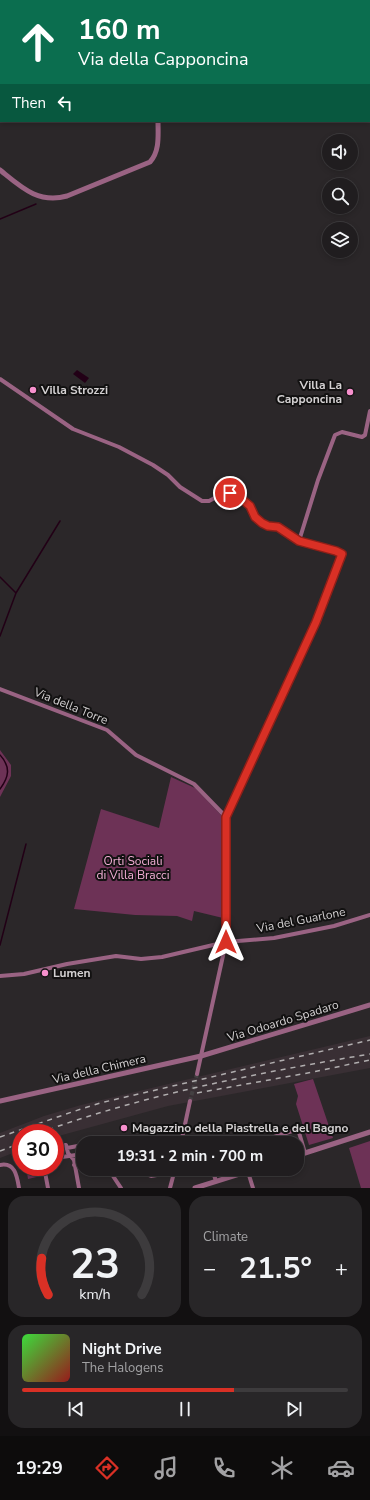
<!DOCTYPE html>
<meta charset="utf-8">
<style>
:root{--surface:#201d1f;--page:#282628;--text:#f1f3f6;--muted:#a2a2a4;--line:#3d3b3d;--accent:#d93025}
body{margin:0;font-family:"Nunito Sans",sans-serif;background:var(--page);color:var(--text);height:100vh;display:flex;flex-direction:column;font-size:15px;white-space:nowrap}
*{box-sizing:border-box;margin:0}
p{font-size:13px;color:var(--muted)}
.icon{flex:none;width:22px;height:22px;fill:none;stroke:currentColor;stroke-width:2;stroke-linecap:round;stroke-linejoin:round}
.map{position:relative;height:1188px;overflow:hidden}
.details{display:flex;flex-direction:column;gap:8px;padding:8px;background:#121011;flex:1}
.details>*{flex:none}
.banner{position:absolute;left:0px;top:0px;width:370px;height:122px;box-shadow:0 2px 6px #0003,0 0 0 1px var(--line);background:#0b6e4f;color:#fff;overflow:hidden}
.controls{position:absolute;left:322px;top:134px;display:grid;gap:8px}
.controls a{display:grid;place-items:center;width:36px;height:36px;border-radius:50%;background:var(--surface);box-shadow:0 2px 6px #0003,0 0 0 1px var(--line);font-size:20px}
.speed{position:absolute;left:12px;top:1124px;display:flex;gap:8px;font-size:20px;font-weight:700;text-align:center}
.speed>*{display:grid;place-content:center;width:52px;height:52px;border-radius:50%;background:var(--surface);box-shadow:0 2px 6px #0003,0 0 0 1px var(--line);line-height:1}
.speed .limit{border:6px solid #d22;background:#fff;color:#111}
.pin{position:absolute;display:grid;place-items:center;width:34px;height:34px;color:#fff;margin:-17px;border:2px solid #fff;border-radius:50%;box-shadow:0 1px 4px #0007}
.me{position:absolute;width:44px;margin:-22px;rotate:0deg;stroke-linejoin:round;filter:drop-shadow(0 0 3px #0008)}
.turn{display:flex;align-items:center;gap:14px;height:84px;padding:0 12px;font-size:18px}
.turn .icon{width:52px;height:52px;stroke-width:2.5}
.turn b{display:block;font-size:28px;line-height:34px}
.then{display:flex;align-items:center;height:38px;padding:0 12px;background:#0003;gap:8px;font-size:15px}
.big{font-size:30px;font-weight:700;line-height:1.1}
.details .card{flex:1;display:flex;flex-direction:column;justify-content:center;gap:6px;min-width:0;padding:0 14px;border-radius:16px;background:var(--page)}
.details .dial{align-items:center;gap:0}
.dial svg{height:104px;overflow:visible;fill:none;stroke:var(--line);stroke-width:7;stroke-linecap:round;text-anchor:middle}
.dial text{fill:var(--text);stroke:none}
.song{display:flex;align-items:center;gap:12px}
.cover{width:48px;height:48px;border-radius:6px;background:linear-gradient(135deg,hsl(120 70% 55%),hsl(0 70% 35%))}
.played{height:4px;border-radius:2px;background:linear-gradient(90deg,var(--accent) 65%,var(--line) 65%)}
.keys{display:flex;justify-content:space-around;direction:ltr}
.heat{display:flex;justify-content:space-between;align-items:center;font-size:22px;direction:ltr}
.details .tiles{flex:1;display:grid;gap:8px;grid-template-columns:1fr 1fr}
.card:last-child{grid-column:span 2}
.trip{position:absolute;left:76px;top:1136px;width:228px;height:40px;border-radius:16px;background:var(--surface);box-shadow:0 2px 6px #0003,0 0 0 1px var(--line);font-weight:700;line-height:40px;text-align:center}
.dock{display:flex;height:64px;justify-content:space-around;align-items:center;background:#0d0c0c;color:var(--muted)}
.dock .icon{width:28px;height:28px}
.dock .on{color:var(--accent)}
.dock b{font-size:18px;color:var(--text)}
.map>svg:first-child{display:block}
.built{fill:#392f34}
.green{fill:#6d3256}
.water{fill:#220016}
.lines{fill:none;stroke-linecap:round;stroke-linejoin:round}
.stream{stroke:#220016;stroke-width:1.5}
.minor-tunnel{stroke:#444042;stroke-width:4;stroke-dasharray:4 2;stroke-linecap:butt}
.minor{stroke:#9a6383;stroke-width:4}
.tertiary{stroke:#9a6383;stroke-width:5}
.rail{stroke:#b0adae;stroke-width:1.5;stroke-dasharray:5 5;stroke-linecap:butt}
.route-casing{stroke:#8d1f18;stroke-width:10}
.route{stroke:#d93025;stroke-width:7}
.poi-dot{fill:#f790cd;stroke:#121111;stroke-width:1.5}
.labels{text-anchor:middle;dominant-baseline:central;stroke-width:4;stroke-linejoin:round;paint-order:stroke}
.poi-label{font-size:12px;font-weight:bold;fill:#d4d1d2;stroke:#121111;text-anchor:start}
.street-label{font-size:12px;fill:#d4d1d2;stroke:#121111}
.park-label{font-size:12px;fill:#f3aed5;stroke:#121111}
</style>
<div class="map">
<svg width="370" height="1188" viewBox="0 0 370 1188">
<rect width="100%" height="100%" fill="#2b2729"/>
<!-- built -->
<path class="built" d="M370,1036v32l-202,38 -113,31v-4h-34v17l-21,8v-25l44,-17 37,-11 108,-26z"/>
<!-- green -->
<path class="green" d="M0,750l11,15v11l-11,21z
M171,777l24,11 29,30 -1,100 -29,-7 -2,10 -15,-5 -42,-1 -61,-6 27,-100 58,19z
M313,1079l20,59 -24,7 -13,-41 2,-8 -4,-12z
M370,1141v47h-9l-12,-40z
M40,1170l1,6 -13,3 -1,-6z"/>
<!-- water -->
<path class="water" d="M77,370l12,8 -4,5 -12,-9z"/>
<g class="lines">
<!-- stream -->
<path class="stream" d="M0,219l36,-15
M0,577l16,16
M0,636l16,-43 44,-72
M0,755c11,12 9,22 0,34
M0,945l26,-101"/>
<!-- minor-tunnel -->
<path class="minor-tunnel" d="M190,1101l7,-27"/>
<!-- minor -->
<path class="minor" d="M252,1l1,-1
M0,379l73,50 46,18 34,18 15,10 12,12 22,14h7l15,-8 13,2 13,11 5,11 7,6 6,3 10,1 21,14 37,10 6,3 -26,68 -90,195v125l-29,132
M299,541l19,-61 17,-45 7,-3 20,5 3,-2 5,-24
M0,689l107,41 29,25 58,29 32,33
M0,976l24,-2 43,-10 49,-8 25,3 21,-2 64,-15 48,-4 60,-12 36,-11
M92,1143h1
M132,1143l1,-6
M181,1143l9,-42
M256,1143l42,-14 7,24
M55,1147l11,-2 2,8 6,7 5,28
M67,1148l16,-3
M55,1158l28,-4
M0,1165c15,-3 17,11 19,23
M74,1165l9,-1
M44,1167l4,21
M145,1169l1,5 5,2 23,-4
M212,1169l4,12
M248,1172l5,16
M121,1188l-10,-15 21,-4
M170,1188l5,-19"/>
<!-- tertiary -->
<path class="tertiary" d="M369,69h1
M0,170c21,17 38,34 67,26l83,-34c10,-11 8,-27 8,-41
M0,1101l201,-45 169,-51
M297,1153h8l65,-21
M297,1158l8,-5
M195,1188l61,-19"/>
<!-- rail -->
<path class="rail" d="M197,1093l116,-21 57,-12
M39,1133c107,-39 219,-60 331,-79
M0,1137l72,-25 28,-9 270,-63
M0,1151l21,-8"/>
</g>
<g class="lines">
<!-- route casing -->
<g class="route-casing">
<path id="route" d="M226,942v-125l90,-195 26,-68 -6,-3 -37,-10 -21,-14 -10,-1 -6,-3 -7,-6 -5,-11 -13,-11 -7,-2"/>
</g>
<!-- route -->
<use href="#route" class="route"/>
</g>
<!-- markers -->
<g class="poi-dot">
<circle cx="33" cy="390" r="4"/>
<circle cx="350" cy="392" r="4"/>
<circle cx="45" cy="973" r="4"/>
<circle cx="124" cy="1128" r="4"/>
</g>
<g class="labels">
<!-- poi labels -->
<g class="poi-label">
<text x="342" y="385" text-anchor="end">Villa La<tspan x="342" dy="14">Capponcina</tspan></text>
<text x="41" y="390">Villa Strozzi</text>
<text x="53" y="973">Lumen</text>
<text x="132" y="1128">Magazzino della Piastrella e del Bagno</text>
</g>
<!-- street labels -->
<g class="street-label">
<text transform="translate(71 706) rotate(22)">Via della Torre</text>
<text transform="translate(301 920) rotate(-11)">Via del Guarlone</text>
<text transform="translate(283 1021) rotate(-17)">Via Odoardo Spadaro</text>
<text transform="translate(99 1069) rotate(-13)">Via della Chimera</text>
</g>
<!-- park labels -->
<g class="park-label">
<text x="133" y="861">Orti Sociali<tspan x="133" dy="14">di Villa Bracci</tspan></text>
</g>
</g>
</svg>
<div class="controls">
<a><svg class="icon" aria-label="sound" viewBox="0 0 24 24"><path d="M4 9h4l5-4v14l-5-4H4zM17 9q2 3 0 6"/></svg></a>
<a><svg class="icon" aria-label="search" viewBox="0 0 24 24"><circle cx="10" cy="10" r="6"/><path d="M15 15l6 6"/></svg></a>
<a><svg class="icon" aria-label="layers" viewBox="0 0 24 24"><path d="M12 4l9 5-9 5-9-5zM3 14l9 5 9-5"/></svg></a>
</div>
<div class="speed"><div class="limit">30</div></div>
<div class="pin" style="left:230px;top:493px;background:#d93025"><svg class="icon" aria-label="arrive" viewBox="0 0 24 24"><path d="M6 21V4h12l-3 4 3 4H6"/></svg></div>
<svg class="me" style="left:226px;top:942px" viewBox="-20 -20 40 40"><path d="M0-17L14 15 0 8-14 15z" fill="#d93025" stroke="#fff" stroke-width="4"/></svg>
<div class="trip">19:31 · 2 min · 700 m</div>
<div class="banner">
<div class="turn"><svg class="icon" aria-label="ahead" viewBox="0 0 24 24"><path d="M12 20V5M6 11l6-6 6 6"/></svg><div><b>160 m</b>Via della Capponcina</div></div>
<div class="then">Then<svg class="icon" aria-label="left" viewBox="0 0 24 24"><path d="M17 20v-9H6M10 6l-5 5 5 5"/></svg></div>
</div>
</div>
<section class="details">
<div class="tiles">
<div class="card dial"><svg viewBox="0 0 100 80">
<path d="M14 69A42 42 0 1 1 86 69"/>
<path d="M14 69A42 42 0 0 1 9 41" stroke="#d93025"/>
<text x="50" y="56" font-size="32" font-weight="700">23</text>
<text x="50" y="72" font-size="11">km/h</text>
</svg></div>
<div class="card"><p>Climate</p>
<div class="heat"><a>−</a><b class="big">21.5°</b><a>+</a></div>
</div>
<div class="card">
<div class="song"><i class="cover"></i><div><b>Night Drive</b><p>The Halogens</p></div></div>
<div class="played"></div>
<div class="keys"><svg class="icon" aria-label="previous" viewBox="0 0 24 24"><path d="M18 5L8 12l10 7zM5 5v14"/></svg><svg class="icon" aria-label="pause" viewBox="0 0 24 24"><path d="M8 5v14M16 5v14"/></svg><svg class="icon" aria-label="next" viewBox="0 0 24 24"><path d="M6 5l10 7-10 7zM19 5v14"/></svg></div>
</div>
</div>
</section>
<nav class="dock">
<b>19:29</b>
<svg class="icon on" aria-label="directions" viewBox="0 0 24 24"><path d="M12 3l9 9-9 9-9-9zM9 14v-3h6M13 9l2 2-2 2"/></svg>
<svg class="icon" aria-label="music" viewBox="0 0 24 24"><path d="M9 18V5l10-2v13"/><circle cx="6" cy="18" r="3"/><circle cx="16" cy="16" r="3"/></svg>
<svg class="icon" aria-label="phone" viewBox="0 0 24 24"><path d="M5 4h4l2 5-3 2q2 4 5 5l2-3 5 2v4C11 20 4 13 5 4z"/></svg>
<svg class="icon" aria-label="climate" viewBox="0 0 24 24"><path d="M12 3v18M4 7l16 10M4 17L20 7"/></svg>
<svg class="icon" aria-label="car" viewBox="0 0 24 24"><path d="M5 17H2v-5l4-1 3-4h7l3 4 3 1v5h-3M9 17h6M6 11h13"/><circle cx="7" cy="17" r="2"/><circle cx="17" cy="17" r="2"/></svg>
</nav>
